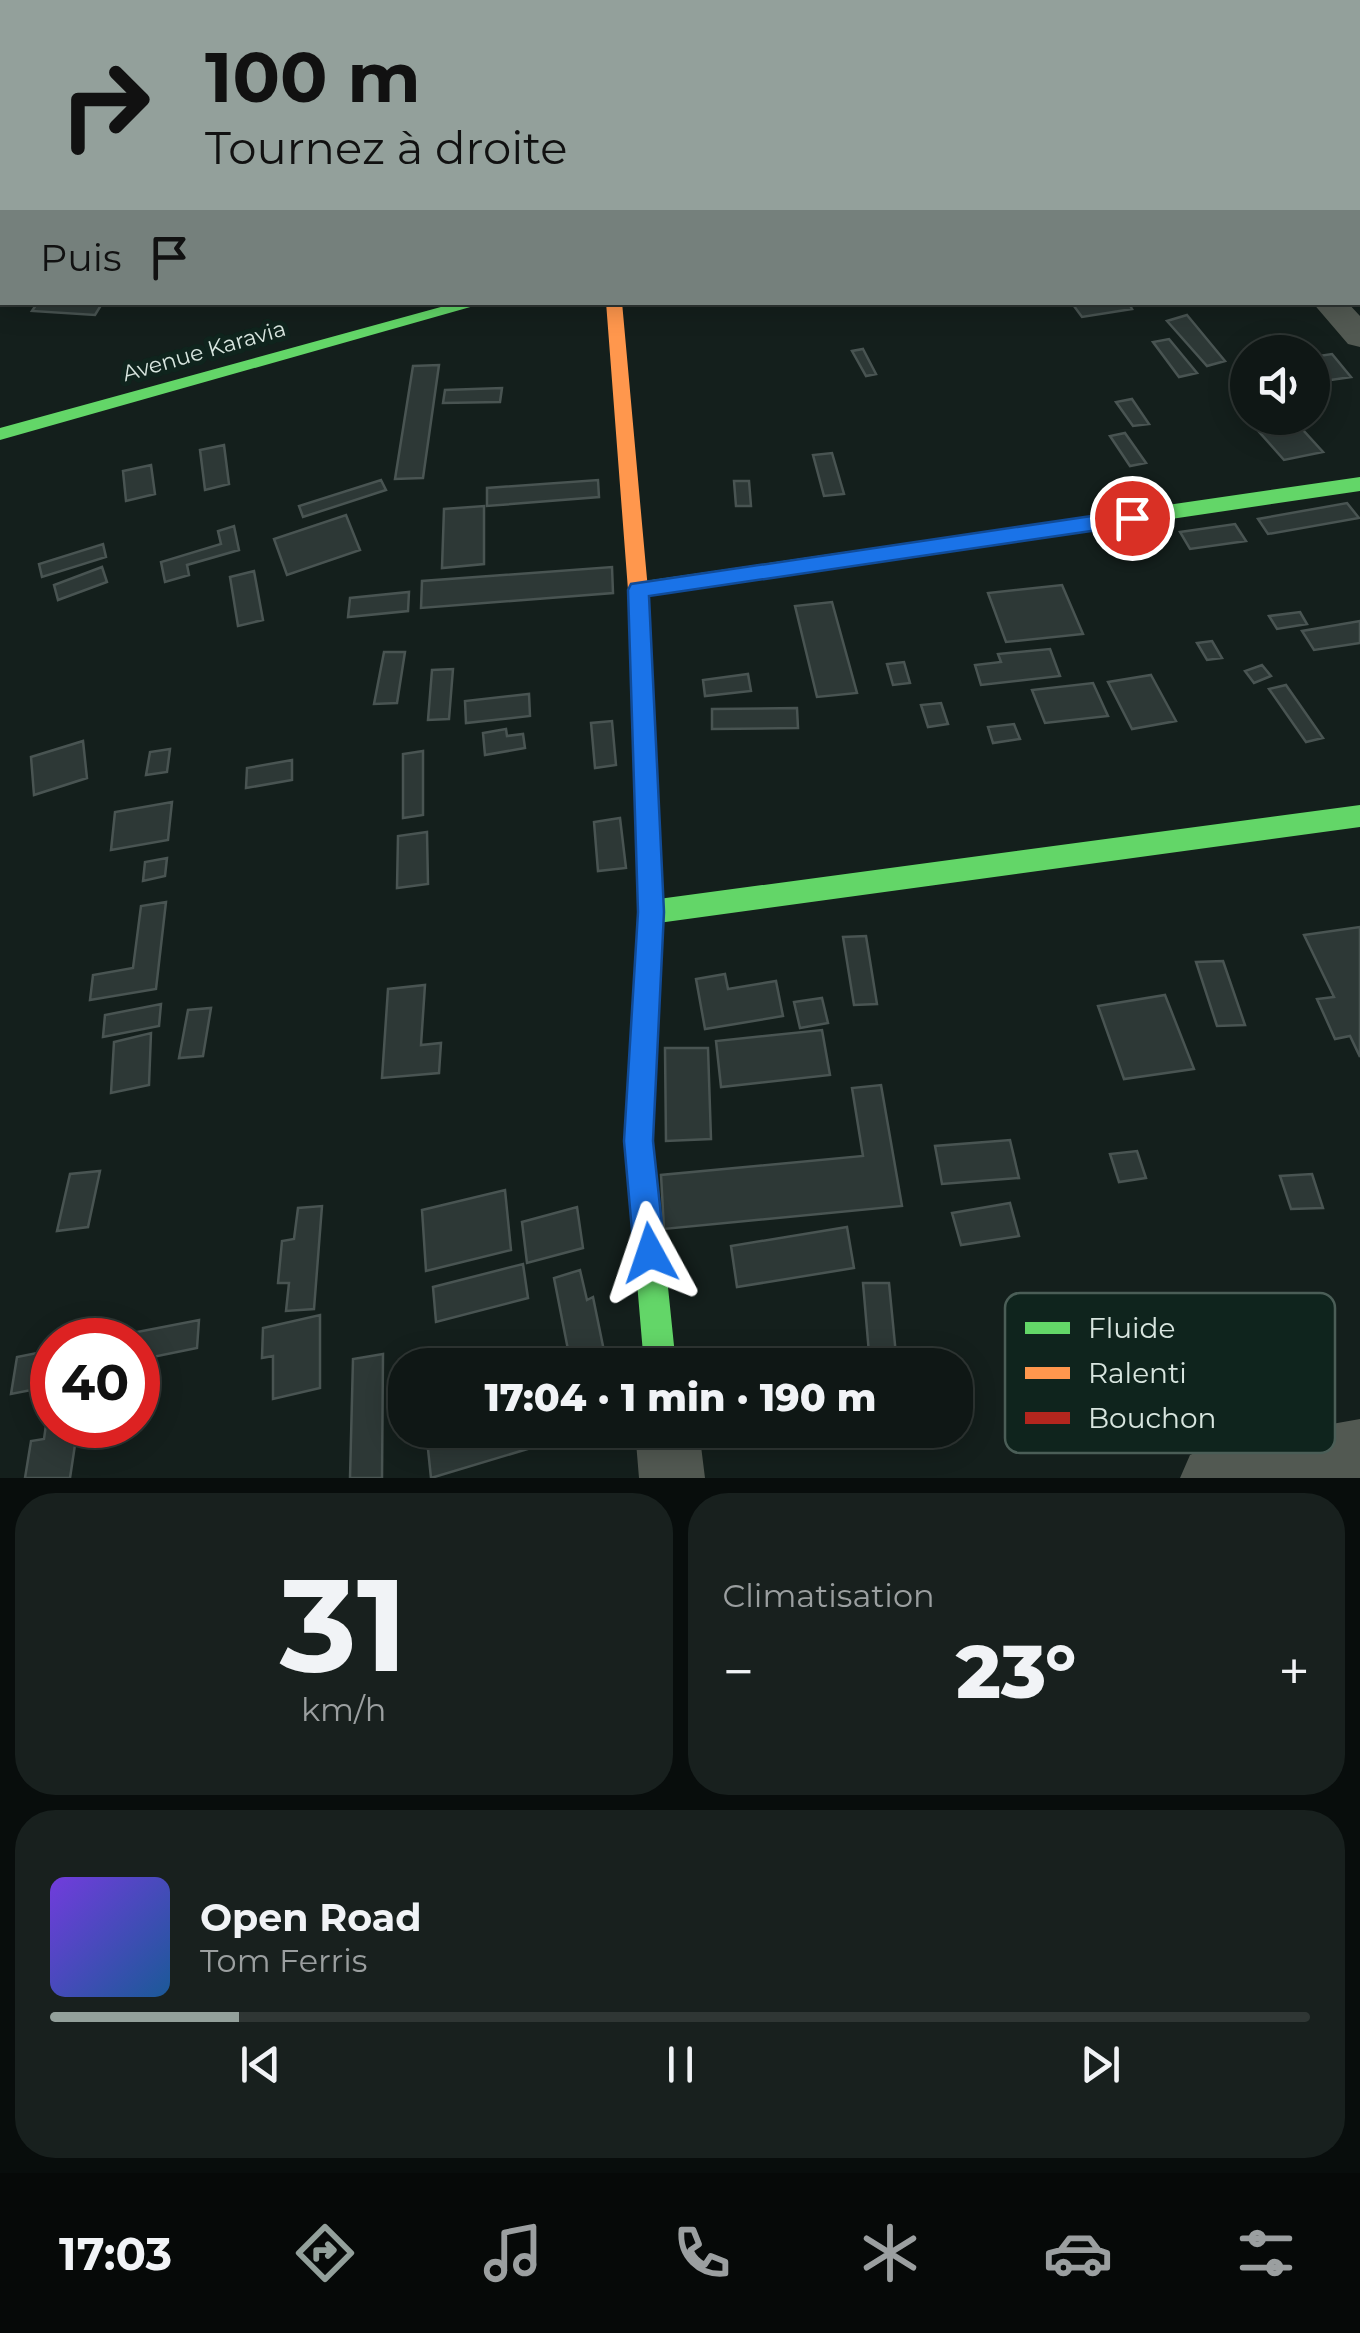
<!DOCTYPE html>
<html lang="fr">
<meta charset="utf-8">
<style>
:root{--surface:#0f1715;--page:#18201e;--text:#f1f3f6;--muted:#9b9fa0;--line:#2f3634;--accent:#93a09b}
body{margin:0;font-family:Montserrat,sans-serif;background:var(--page);color:var(--text);height:100vh;display:flex;flex-direction:column;font-size:38px;white-space:nowrap}
*{box-sizing:border-box;margin:0}
p{font-size:32px;color:var(--muted)}
.icon{flex:none;width:55px;height:55px;fill:none;stroke:currentColor;stroke-width:2;stroke-linecap:round;stroke-linejoin:round}
.map{position:relative;height:1478px;overflow:hidden}
.sheet{display:flex;flex-direction:column;gap:15px;padding:15px;background:#080d0c;flex:1}
.sheet>*{flex:none}
.top-card{position:absolute;left:0px;top:0px;width:1360px;height:305px;box-shadow:0 5px 25px #0003,0 0 0 2px var(--line);background:#93a09b;color:#111;overflow:hidden}
.controls{position:absolute;left:1230px;top:335px;display:grid;gap:20px}
.controls a{display:grid;place-items:center;width:100px;height:100px;border-radius:50%;background:var(--surface);box-shadow:0 5px 25px #0003,0 0 0 2px var(--line);font-size:50px}
.speed{position:absolute;left:30px;top:1318px;display:flex;gap:20px;font-size:50px;font-weight:700;text-align:center}
.speed>*{display:grid;place-content:center;width:130px;height:130px;border-radius:50%;background:var(--surface);box-shadow:0 5px 25px #0003,0 0 0 2px var(--line);line-height:1}
.speed .limit{border:15px solid #d22;background:#fff;color:#111}
.pin{position:absolute;display:grid;place-items:center;width:85px;height:85px;color:#fff;margin:-42px;border:5px solid #fff;border-radius:50%;box-shadow:0 2px 10px #0007}
.me{position:absolute;width:110px;margin:-55px;rotate:355deg;stroke-linejoin:round;filter:drop-shadow(0 0 8px #0008)}
.turn{display:flex;align-items:center;gap:35px;height:210px;padding:0 40px;font-size:45px}
.turn .icon{width:130px;height:130px;stroke-width:2.5}
.turn b{display:block;font-size:70px;line-height:85px}
.then{display:flex;align-items:center;height:95px;padding:0 40px;background:#0003;gap:20px;font-size:38px}
.big{font-size:75px;font-weight:800;line-height:1.1}
.sheet .widget{flex:1;display:flex;flex-direction:column;justify-content:center;gap:15px;min-width:0;padding:0 35px;border-radius:40px;background:var(--page)}
.sheet .dial{align-items:center;gap:0}
.dial b{font-size:130px;line-height:1}
.song{display:flex;align-items:center;gap:30px}
.cover{width:120px;height:120px;border-radius:15px;background:linear-gradient(135deg,hsl(260 70% 55%),hsl(210 70% 35%))}
.played{height:10px;border-radius:5px;background:linear-gradient(90deg,var(--accent) 15%,var(--line) 15%)}
.keys{display:flex;justify-content:space-around;direction:ltr}
.heat{display:flex;justify-content:space-between;align-items:center;font-size:55px;direction:ltr}
.sheet .tiles{flex:1;display:grid;gap:15px;grid-template-columns:1fr 1fr}
.widget:last-child{grid-column:span 2}
.trip{position:absolute;left:388px;top:1348px;width:585px;height:100px;border-radius:40px;background:var(--surface);box-shadow:0 5px 25px #0003,0 0 0 2px var(--line);font-weight:800;line-height:100px;text-align:center}
.menu{display:flex;height:160px;justify-content:space-around;align-items:center;background:#060908;color:var(--muted)}
.menu .icon{width:70px;height:70px}
.menu .selected{color:var(--accent)}
.menu b{font-size:45px;color:var(--text)}
.map>svg:first-child{display:block}
.building{fill:#2d3836;stroke:#495452;stroke-width:2.5}
.lines{fill:none;stroke-linecap:round;stroke-linejoin:round}
.street{fill:#525952;fill-rule:evenodd}
.fast{fill:#63d668;fill-rule:evenodd}
.slow{fill:#ff974d;fill-rule:evenodd}
.jam{stroke:#b3261e;stroke-width:22}
.route{fill:#1a73e8;stroke:#114b97;stroke-width:2.5}
.labels{text-anchor:middle;dominant-baseline:central;stroke-width:10;stroke-linejoin:round;paint-order:stroke}
.far-street-label{font-size:22px;fill:#d8e5df;stroke:#0f241d}
.key{fill:#0f241d;stroke:#4b5e57;stroke-width:2.5}
.key-label{font-size:28px;fill:#d8e5df}
</style>
<div class="map">
<svg width="1360" height="1478" viewBox="0 0 1360 1478">
<rect width="100%" height="100%" fill="#141f1c"/>
<!-- building -->
<path class="building" d="M38,302h65l-8,13 -63,-4z
M1071,302h57l4,7 -50,8z
M1187,315l38,46 -18,5 -40,-45z
M1169,339l28,34 -18,4 -26,-35z
M863,349l13,25 -10,2 -14,-25z
M1332,354l19,23 -27,4 -12,-13v-11z
M439,365l-16,113 -28,1 18,-113z
M502,388l-2,14 -57,1 2,-13z
M1132,399l17,25 -16,2 -17,-24z
M1245,416l47,2 31,34 -39,8z
M1125,433l21,30 -16,3 -20,-30z
M224,445l5,39 -24,6 -5,-40z
M832,453l12,41 -20,2 -11,-41z
M151,465l4,29 -29,7 -3,-30z
M381,480l5,10 -83,27 -4,-11z
M598,480l1,17 -112,9v-18z
M734,481h15l2,25h-15z
M1347,503l12,15 -91,16 -10,-15z
M484,506v58l-42,4 2,-59z
M346,515l14,35 -73,25 -13,-36z
M1235,524l11,17 -56,8 -10,-17z
M234,526l5,24 -52,15 2,10 -24,7 -4,-20 60,-18 -3,-13z
M103,544l3,13 -64,20 -3,-13z
M102,567l5,15 -49,18 -4,-15z
M612,567l1,26 -192,15 1,-27z
M254,571l9,49 -25,6 -8,-49z
M1062,585l21,49 -77,8 -18,-49z
M409,592l-1,19 -60,6 2,-19z
M832,602l25,91 -40,4 -22,-91z
M1300,612l7,12 -30,5 -8,-13z
M1360,621v22l-46,7 -12,-19z
M1212,641l10,17 -15,2 -10,-17z
M1050,649l10,27 -79,9 -6,-20 26,-3 -3,-8z
M384,652h21l-8,51 -23,1z
M904,662l6,21 -17,2 -6,-21z
M1262,665l9,11 -17,7 -9,-12z
M453,669l-4,50 -21,1 4,-50z
M748,674l3,17 -46,5 -2,-16z
M1151,675l25,46 -44,8 -24,-47z
M1093,683l15,33 -63,7 -13,-33z
M1286,685l37,53 -17,4 -37,-53z
M529,694l1,22 -64,7 -1,-22z
M941,703l7,21 -20,3 -7,-22z
M797,708l1,20 -86,1v-20z
M612,721l4,44 -21,3 -4,-45z
M1014,724l6,15 -27,4 -5,-16z
M506,729l1,7 16,-2 2,14 -40,7 -2,-22z
M83,741l4,37 -53,17 -3,-38z
M170,749l-3,23 -21,3 4,-23z
M423,751v64l-20,3v-64z
M292,760v20l-46,8 1,-20z
M172,802l-4,38 -57,10 4,-38z
M620,818l6,50 -28,3 -4,-49z
M427,832l1,52 -31,4 1,-52z
M167,858l-2,18 -22,5 2,-19z
M166,902l-10,87 -66,11 3,-25 40,-7 8,-62z
M1360,927v130l-10,-21 -15,3 -18,-40 17,-2 -30,-62z
M866,936l11,68 -23,1 -11,-68z
M1223,961l22,64 -28,1 -21,-64z
M725,974l3,15 48,-8 7,35 -78,13 -9,-50z
M425,985l-4,60 20,-2 -2,30 -57,5 6,-89z
M1165,995l29,74 -70,10 -26,-73z
M822,998l6,25 -28,5 -6,-26z
M161,1004l-2,22 -56,11 2,-22z
M211,1008l-8,48 -24,2 9,-48z
M822,1030l8,45 -109,12 -5,-46z
M151,1033l-2,52 -38,8 3,-51z
M665,1048h43l3,91 -45,2z
M881,1085l21,121 -238,23 -3,-54 202,-19 -11,-68z
M1010,1140l9,38 -77,6 -7,-38z
M1137,1151l9,27 -27,4 -9,-28z
M100,1171l-12,56 -31,4 13,-57z
M1312,1174l11,34 -32,1 -11,-33z
M505,1190l6,60 -85,21 -4,-61z
M1010,1203l9,33 -58,9 -9,-32z
M322,1206l-8,103 -28,2 3,-28h-11l4,-42 12,-2 4,-31z
M577,1207l6,41 -56,15 -5,-41z
M847,1227l7,41 -117,19 -6,-41z
M523,1264l5,34 -92,24 -3,-35z
M580,1270l7,30 6,-3 10,49 -8,2 4,17h-28l-17,-87z
M863,1283h26l8,82h-27z
M320,1315v73l-47,11v-43l-11,2 1,-30z
M199,1320l-2,28 -59,12v-20h-42z
M52,1350v36l-41,8 6,-37z
M383,1354l-1,124h-32l3,-119z
M50,1397l2,28h26l-8,53h-45l6,-37 13,-2z
M426,1430h116l2,14 -113,34z"/>
<g class="lines">
<!-- street -->
<path class="street" d="M1114,0h25l1,2h-24z
M1188,0h66l-67,2z
M1312,302h35l13,14v31l-12,-3z
M1360,1419v59h-180l10,-23 23,-10z
M635,1430h64l6,48h-66z"/>
<!-- fast -->
<path class="fast" d="M459,302h29l-488,138v-12z
M1360,477v14l-722,107 -10,-8 10,-8z
M1360,805v22l-709,97 -9,-4 -3,-8 3,-8 9,-4z
M648,958l9,4 4,9 -8,170 23,224h-32l-19,-224 10,-170 4,-9z"/>
<!-- slow -->
<path class="slow" d="M606,302h16l26,288 15,322 -2,59 -4,9 -9,4 -9,-4 -4,-9 4,-59 -11,-322z"/>
<!-- jam -->
<path class="jam" d="M1358,132l2,-1"/>
</g>
<!-- route -->
<path class="route" d="M1132,510l10,8 -10,7 -483,71 15,316 -11,229 12,112 -5,11 -10,4 -11,-4 -5,-11 -10,-112 14,-229 -10,-322 3,-6z"/>
<g class="labels">
<!-- far-street labels -->
<g class="far-street-label">
<text transform="translate(204 351) rotate(-16)">Avenue Karavia</text>
</g>
</g>
<!-- legend -->
<rect x="1005" y="1293" width="330" height="160" rx="15" class="key"/>
<rect x="1025" y="1322" width="45" height="12" fill="#63d668"/>
<rect x="1025" y="1367" width="45" height="12" fill="#ff974d"/>
<rect x="1025" y="1412" width="45" height="12" fill="#b3261e"/>
<g class="key-label">
<text x="1088" y="1338">Fluide</text>
<text x="1088" y="1383">Ralenti</text>
<text x="1088" y="1428">Bouchon</text>
</g>
</svg>
<div class="controls">
<a><svg class="icon" aria-label="sound" viewBox="0 0 24 24"><path d="M4 9h4l5-4v14l-5-4H4zM17 9q2 3 0 6"/></svg></a>
</div>
<div class="speed"><div class="limit">40</div></div>
<div class="pin" style="left:1132px;top:518px;background:#d93025"><svg class="icon" aria-label="arrive" viewBox="0 0 24 24"><path d="M6 21V4h12l-3 4 3 4H6"/></svg></div>
<svg class="me" style="left:650px;top:1253px" viewBox="-20 -20 40 40"><path d="M0-17L14 15 0 8-14 15z" fill="#1a73e8" stroke="#fff" stroke-width="4"/></svg>
<div class="trip">17:04 · 1 min · 190 m</div>
<div class="top-card">
<div class="turn"><svg class="icon" aria-label="right" viewBox="0 0 24 24"><path d="M7 20v-9h11M14 6l5 5-5 5"/></svg><div><b>100 m</b>Tournez à droite</div></div>
<div class="then">Puis<svg class="icon" aria-label="arrive" viewBox="0 0 24 24"><path d="M6 21V4h12l-3 4 3 4H6"/></svg></div>
</div>
</div>
<section class="sheet">
<div class="tiles">
<div class="widget dial"><b>31</b><p>km/h</p></div>
<div class="widget"><p>Climatisation</p>
<div class="heat"><a>−</a><b class="big">23°</b><a>+</a></div>
</div>
<div class="widget">
<div class="song"><i class="cover"></i><div><b>Open Road</b><p>Tom Ferris</p></div></div>
<div class="played"></div>
<div class="keys"><svg class="icon" aria-label="previous" viewBox="0 0 24 24"><path d="M18 5L8 12l10 7zM5 5v14"/></svg><svg class="icon" aria-label="pause" viewBox="0 0 24 24"><path d="M8 5v14M16 5v14"/></svg><svg class="icon" aria-label="next" viewBox="0 0 24 24"><path d="M6 5l10 7-10 7zM19 5v14"/></svg></div>
</div>
</div>
</section>
<nav class="menu">
<b>17:03</b>
<svg class="icon selected" aria-label="directions" viewBox="0 0 24 24"><path d="M12 3l9 9-9 9-9-9zM9 14v-3h6M13 9l2 2-2 2"/></svg>
<svg class="icon" aria-label="music" viewBox="0 0 24 24"><path d="M9 18V5l10-2v13"/><circle cx="6" cy="18" r="3"/><circle cx="16" cy="16" r="3"/></svg>
<svg class="icon" aria-label="phone" viewBox="0 0 24 24"><path d="M5 4h4l2 5-3 2q2 4 5 5l2-3 5 2v4C11 20 4 13 5 4z"/></svg>
<svg class="icon" aria-label="climate" viewBox="0 0 24 24"><path d="M12 3v18M4 7l16 10M4 17L20 7"/></svg>
<svg class="icon" aria-label="car" viewBox="0 0 24 24"><path d="M5 17H2v-5l4-1 3-4h7l3 4 3 1v5h-3M9 17h6M6 11h13"/><circle cx="7" cy="17" r="2"/><circle cx="17" cy="17" r="2"/></svg>
<svg class="icon" aria-label="filters" viewBox="0 0 24 24"><path d="M4 7h16M4 17h16"/><circle cx="9" cy="7" r="2"/><circle cx="15" cy="17" r="2"/></svg>
</nav>
